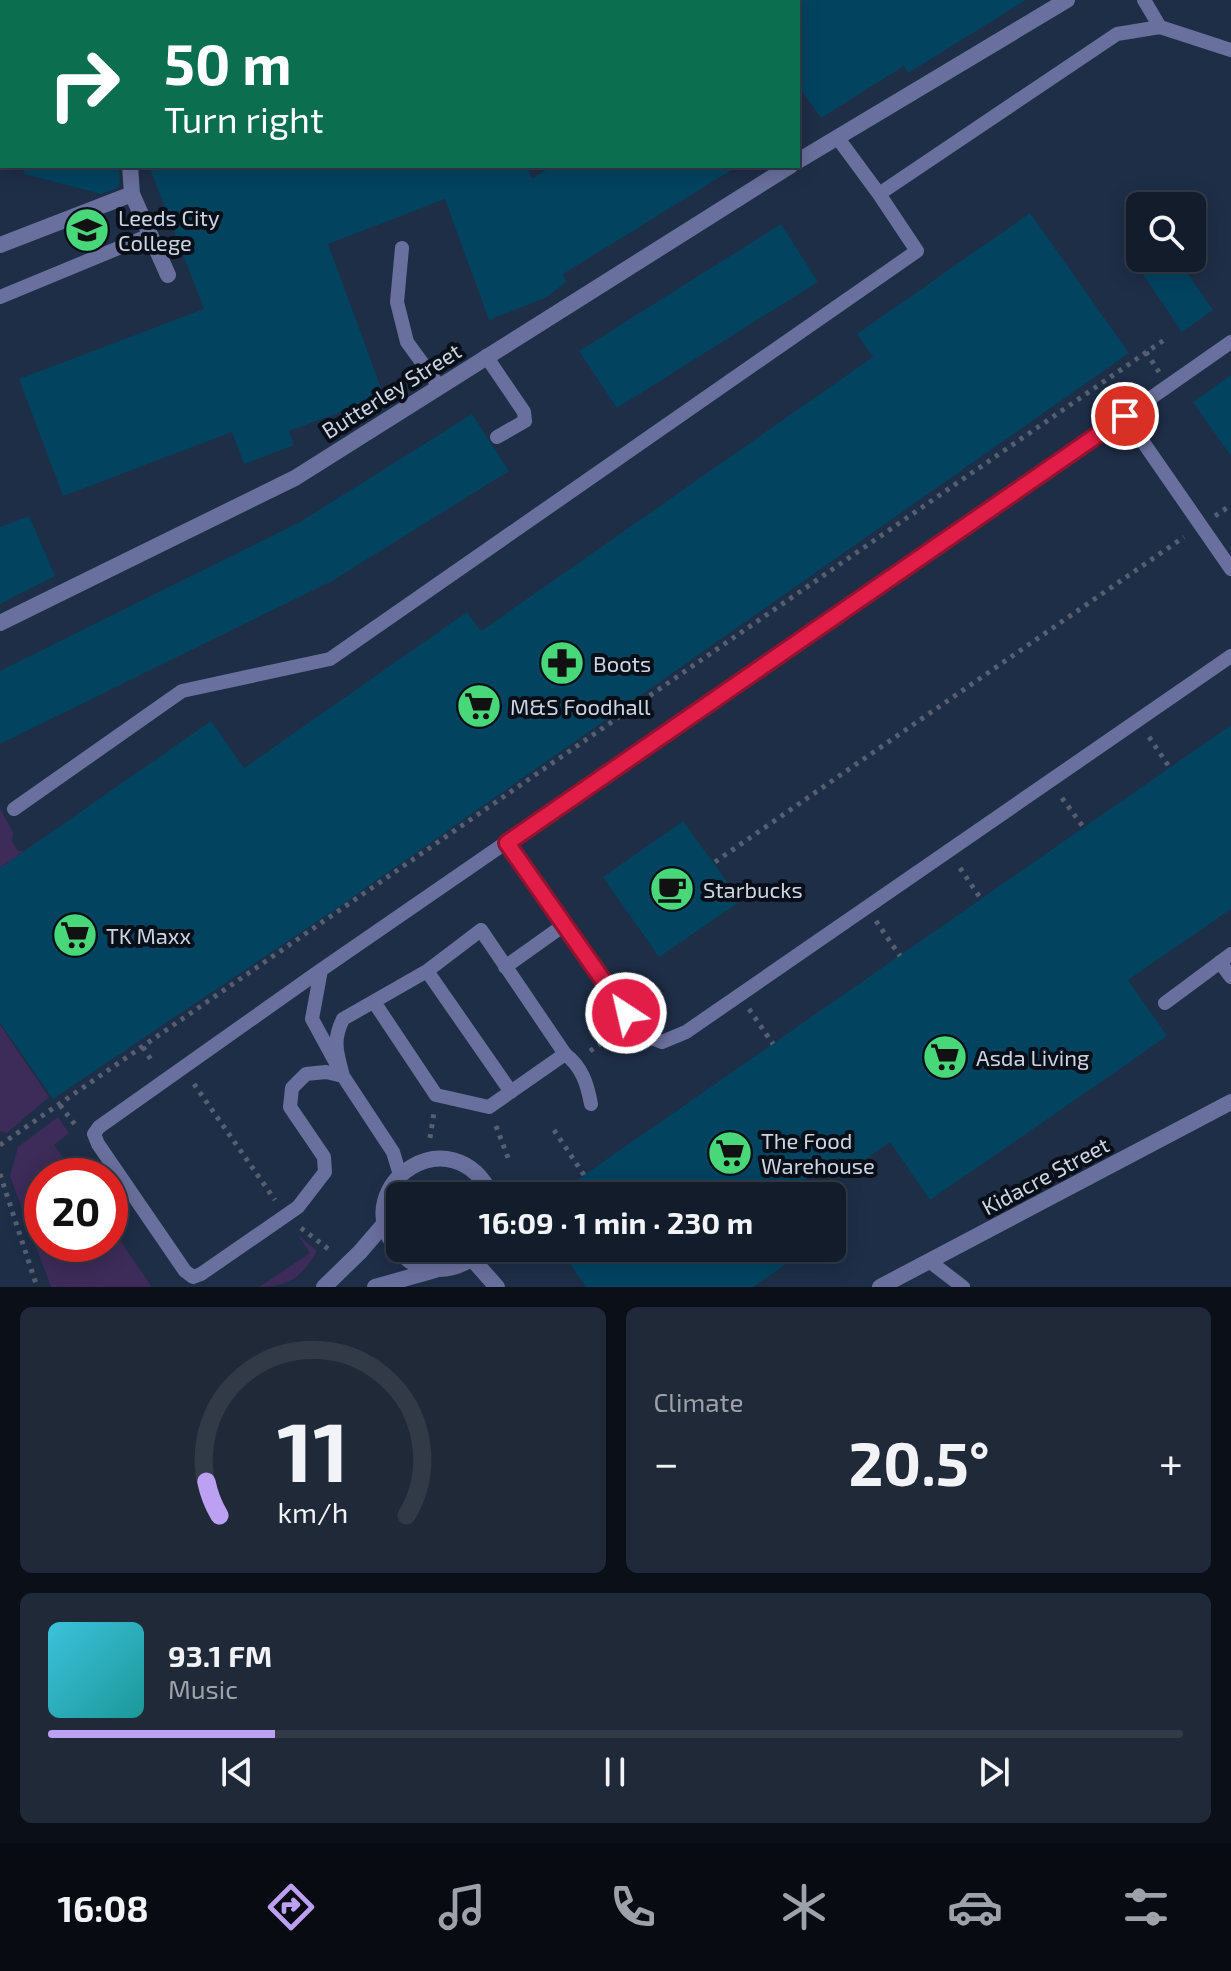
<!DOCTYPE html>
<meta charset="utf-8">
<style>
:root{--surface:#131c2b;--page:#202937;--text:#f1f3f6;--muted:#9da1a9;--line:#323a47;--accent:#bca0f2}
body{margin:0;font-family:"Exo 2",sans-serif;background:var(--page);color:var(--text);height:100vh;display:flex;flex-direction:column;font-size:30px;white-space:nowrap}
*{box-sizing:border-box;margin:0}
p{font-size:26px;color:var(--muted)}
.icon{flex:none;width:44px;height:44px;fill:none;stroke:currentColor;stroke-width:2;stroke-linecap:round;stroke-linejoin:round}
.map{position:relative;height:1287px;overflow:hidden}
.details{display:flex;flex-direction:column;gap:20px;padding:20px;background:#0a0f18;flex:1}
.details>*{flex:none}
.hud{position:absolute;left:0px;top:0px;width:800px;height:168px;box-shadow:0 4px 20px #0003,0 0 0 2px var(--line);background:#0b6e4f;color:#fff;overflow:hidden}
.buttons{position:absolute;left:1126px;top:192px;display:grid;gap:16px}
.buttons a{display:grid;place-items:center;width:80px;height:80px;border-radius:12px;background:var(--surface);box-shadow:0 4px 20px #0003,0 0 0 2px var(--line);font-size:40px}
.speed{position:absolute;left:24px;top:1158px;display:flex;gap:16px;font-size:40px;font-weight:700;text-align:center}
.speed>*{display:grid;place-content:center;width:104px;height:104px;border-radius:50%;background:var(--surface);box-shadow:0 4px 20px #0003,0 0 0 2px var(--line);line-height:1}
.speed .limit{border:12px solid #d22;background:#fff;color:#111}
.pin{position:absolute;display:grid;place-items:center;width:68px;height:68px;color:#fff;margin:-34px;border:4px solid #fff;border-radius:50%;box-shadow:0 2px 8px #0007}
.me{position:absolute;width:88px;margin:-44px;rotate:325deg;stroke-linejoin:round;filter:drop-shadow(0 0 6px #0008)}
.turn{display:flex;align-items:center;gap:28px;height:168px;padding:0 32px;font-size:36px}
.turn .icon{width:104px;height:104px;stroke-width:2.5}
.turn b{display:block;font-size:56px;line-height:68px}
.big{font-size:60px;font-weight:700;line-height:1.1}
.details .card{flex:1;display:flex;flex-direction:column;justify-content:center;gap:12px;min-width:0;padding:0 28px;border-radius:12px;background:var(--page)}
.details .dial{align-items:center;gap:0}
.dial svg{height:208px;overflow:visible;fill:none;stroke:var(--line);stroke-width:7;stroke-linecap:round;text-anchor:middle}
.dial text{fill:var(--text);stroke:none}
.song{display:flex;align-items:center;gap:24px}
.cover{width:96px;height:96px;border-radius:12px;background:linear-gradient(135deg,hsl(190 70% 55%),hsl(180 70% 35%))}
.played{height:8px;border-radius:4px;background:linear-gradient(90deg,var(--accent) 20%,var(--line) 20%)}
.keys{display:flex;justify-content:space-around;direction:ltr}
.heat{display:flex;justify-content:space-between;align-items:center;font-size:44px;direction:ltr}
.details .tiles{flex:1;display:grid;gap:20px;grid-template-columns:1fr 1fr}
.card:last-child{grid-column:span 2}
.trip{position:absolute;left:386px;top:1182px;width:460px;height:80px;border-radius:12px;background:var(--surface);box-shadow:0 4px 20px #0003,0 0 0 2px var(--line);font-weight:700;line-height:80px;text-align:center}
.dock{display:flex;height:128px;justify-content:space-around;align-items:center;background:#080b11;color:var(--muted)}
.dock .icon{width:56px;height:56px}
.dock .on{color:var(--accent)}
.dock b{font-size:36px;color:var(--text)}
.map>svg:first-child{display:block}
.built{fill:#1e2e47;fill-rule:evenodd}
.green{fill:#3d2b59}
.building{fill:#024360}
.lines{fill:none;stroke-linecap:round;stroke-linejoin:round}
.path{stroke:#546071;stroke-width:5;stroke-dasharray:4 6;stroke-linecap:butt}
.service{stroke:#6a709d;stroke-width:14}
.pedestrian{stroke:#6a709d;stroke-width:16}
.minor{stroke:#6a709d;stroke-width:16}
.route-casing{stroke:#92132f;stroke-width:20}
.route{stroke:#e11d48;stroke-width:14}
.labels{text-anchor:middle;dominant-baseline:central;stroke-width:8;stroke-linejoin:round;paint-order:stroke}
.poi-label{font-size:22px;fill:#ccd5e2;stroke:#090f18;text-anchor:start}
.street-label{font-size:22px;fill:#ccd5e2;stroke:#090f18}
</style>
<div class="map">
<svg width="1231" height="1287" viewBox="0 0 1231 1287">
<rect width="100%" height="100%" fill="#192639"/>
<!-- built -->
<path class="built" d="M0,0h1231v1287h-1231zM2,2h796v164h-796zM1140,206h52v52h-52zM42,1176h68v68h-68zM400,1196h432v52h-432z"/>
<!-- green -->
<path class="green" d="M0,809l13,23 -1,9 6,10h6l-24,17z
M0,1025l49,72 -42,36 -7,-2z
M58,1117l11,16 -15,12 22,31h-34v68h68v-18l42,61h-101l-41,-111 8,-29z
M298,1235l19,16c-16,27 -28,36 -58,36l51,-34z"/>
<!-- building -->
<path class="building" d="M798,0h228l-118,73 -4,-7 -83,52 -23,-33z
M25,166h94l1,15 -2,7 -17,6 -77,-20z
M149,166h378l5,13 20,-13h186l-175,108 3,8 -19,15 -58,23 -44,-121 -117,45 56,152 -95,35 5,14 -50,19 -12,-32 -169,64 -44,-117 185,-70z
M1030,213l99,140 -789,553 -287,193 -53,-76v-155l211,-147 33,47 223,-156 14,19 392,-274 -16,-23z
M781,224l37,58 -201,126 -38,-57z
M1132,258h45l36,52 -31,22z
M1231,375v81l-38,-54z
M472,414l37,57 -177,110 -332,163v-73l300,-149z
M29,516l26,60 -55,28v-77z
M1231,725v184l-103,71 39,56 -82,57 -155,107 -40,-58 -41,29 -10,-14 -36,24 10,15h-259z
M683,821l58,80 -82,56 -56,-80z
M559,1248h250l-56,39h-167z"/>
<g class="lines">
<!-- path -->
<path class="path" d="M1146,352l13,20
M1215,516l16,-11
M1149,737l21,31
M1062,798l22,30
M715,862l469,-325
M960,868l21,31
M876,921l24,35
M749,1009l24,35
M143,1047l10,16
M590,1051l18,-12 -17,-21 8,-10
M194,1084l81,116
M60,1105l16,21
M496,1126l14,37
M554,1130l30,45
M430,1138l4,-26
M0,1145l1164,-805
M0,1174l37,113
M301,1228l30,23"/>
<!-- service -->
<path class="service" d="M1144,0l16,27
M837,137l42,57 238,-160 43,-7 71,23
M402,248l-5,54 10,40 32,44
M0,297l150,-62
M486,356l38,56 1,9 -28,16
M1125,416l106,-74
M14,809l168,-118 148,-32 587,-408 -38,-57
M507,843l129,183 11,10 15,6 24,-10 545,-376
M1220,962l11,15
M505,967l59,-42
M321,970l-222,157 -5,7 4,10 87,127 8,6 8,-3 97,-67 27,-35 -1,-15 -34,-50 2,-19 14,-14 20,-2 17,4c-6,-23 -11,-35 0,-57l84,-48 54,-41 84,124 -76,53 -53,-12 -62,-93
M427,971l84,121
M1165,1003l66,-49
M565,1054c17,13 22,29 26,50
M400,1175l-7,-23 -50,-76 -31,-57 9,-49 804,-554 106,153
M929,1261l34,26"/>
<!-- pedestrian -->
<path class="pedestrian" d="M130,166l2,28 36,81
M0,245l132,-51"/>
<!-- minor -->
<path class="minor" d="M557,0v2
M798,161l269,-161
M0,623l295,-145 495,-312
M484,1248c-17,17 -36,25 -60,19 -13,-3 -22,-11 -29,-21 -46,-62 58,-132 97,-50
M473,1260l24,27
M324,1287l36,-35 25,-29
M375,1287l60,-17
M880,1287l351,-185"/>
</g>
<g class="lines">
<!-- route casing -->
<g class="route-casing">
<path id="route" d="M626,1013l-119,-170 618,-427"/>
</g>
<!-- route -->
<use href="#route" class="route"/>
</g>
<!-- icons -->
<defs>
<g id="university-disc" transform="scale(2.3)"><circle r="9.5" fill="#48d779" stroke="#090f18"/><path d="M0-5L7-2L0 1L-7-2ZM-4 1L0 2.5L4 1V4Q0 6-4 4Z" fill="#111"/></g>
<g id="pharmacy-disc" transform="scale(2.3)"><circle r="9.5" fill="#48d779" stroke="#090f18"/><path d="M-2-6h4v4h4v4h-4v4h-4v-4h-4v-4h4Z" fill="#111"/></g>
<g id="supermarket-disc" transform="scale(2.3)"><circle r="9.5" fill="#48d779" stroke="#090f18"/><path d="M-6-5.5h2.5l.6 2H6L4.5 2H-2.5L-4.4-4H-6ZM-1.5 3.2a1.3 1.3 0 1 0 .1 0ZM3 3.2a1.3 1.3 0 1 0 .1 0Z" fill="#111"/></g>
<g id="cafe-disc" transform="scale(2.3)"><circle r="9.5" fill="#48d779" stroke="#090f18"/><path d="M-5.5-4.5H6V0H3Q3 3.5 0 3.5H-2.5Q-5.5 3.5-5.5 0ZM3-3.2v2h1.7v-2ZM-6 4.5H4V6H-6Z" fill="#111"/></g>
</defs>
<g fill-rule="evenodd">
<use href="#university-disc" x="87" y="230"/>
<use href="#pharmacy-disc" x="562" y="663"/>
<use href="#supermarket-disc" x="479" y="706"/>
<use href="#cafe-disc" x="672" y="889"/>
<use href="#supermarket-disc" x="75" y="935"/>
<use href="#supermarket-disc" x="945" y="1057"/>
<use href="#supermarket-disc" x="730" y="1153"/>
</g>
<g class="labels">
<!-- poi labels -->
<g class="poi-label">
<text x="118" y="217">Leeds City<tspan x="118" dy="25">College</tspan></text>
<text x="593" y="663">Boots</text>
<text x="510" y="706">M&amp;S Foodhall</text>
<text x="703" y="889">Starbucks</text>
<text x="106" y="935">TK Maxx</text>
<text x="976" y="1057">Asda Living</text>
<text x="761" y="1140">The Food<tspan x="761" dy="25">Warehouse</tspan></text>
</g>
<!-- street labels -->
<g class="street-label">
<text transform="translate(391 390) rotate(-32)">Butterley Street</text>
<text transform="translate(1045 1175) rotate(-28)">Kidacre Street</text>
</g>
</g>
</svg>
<div class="buttons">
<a><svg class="icon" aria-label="search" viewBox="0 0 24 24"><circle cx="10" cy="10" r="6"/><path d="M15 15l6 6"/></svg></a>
</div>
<div class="speed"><div class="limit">20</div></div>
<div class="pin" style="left:1125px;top:416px;background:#d93025"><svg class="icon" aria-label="arrive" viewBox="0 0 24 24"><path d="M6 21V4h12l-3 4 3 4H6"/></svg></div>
<svg class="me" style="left:626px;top:1013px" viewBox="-20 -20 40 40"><circle r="17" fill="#e11d48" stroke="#fff" stroke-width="3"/><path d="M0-11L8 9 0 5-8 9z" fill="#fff"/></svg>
<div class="trip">16:09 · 1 min · 230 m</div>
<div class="hud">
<div class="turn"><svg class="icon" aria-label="right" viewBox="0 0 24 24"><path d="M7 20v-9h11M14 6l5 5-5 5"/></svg><div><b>50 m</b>Turn right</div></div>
</div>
</div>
<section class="details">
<div class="tiles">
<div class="card dial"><svg viewBox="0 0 100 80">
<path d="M14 69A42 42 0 1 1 86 69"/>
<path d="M14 69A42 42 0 0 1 9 56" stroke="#bca0f2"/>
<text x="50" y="56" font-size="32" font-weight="700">11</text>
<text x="50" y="72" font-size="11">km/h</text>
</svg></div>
<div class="card"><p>Climate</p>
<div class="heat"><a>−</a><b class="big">20.5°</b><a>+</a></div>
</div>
<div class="card">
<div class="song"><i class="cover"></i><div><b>93.1 FM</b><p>Music</p></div></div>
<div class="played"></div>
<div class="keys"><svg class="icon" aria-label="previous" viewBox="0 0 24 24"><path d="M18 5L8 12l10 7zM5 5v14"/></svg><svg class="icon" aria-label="pause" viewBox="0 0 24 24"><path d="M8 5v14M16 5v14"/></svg><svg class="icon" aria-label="next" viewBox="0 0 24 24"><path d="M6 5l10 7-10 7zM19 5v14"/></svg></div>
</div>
</div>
</section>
<nav class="dock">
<b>16:08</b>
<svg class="icon on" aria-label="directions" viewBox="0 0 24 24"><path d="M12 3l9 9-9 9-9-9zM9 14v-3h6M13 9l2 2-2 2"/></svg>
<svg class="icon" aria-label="music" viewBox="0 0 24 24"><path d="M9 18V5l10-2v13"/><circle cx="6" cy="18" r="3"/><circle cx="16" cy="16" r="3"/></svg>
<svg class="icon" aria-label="phone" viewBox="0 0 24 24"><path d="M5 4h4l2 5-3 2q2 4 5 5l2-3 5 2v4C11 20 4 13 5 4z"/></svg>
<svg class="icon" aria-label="climate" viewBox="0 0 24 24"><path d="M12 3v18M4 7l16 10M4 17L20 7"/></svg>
<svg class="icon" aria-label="car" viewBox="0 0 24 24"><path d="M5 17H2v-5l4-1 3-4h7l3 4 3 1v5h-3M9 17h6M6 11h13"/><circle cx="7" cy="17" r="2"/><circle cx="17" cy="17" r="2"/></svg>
<svg class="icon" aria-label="filters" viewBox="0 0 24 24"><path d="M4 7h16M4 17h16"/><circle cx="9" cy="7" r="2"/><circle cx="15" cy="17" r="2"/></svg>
</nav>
